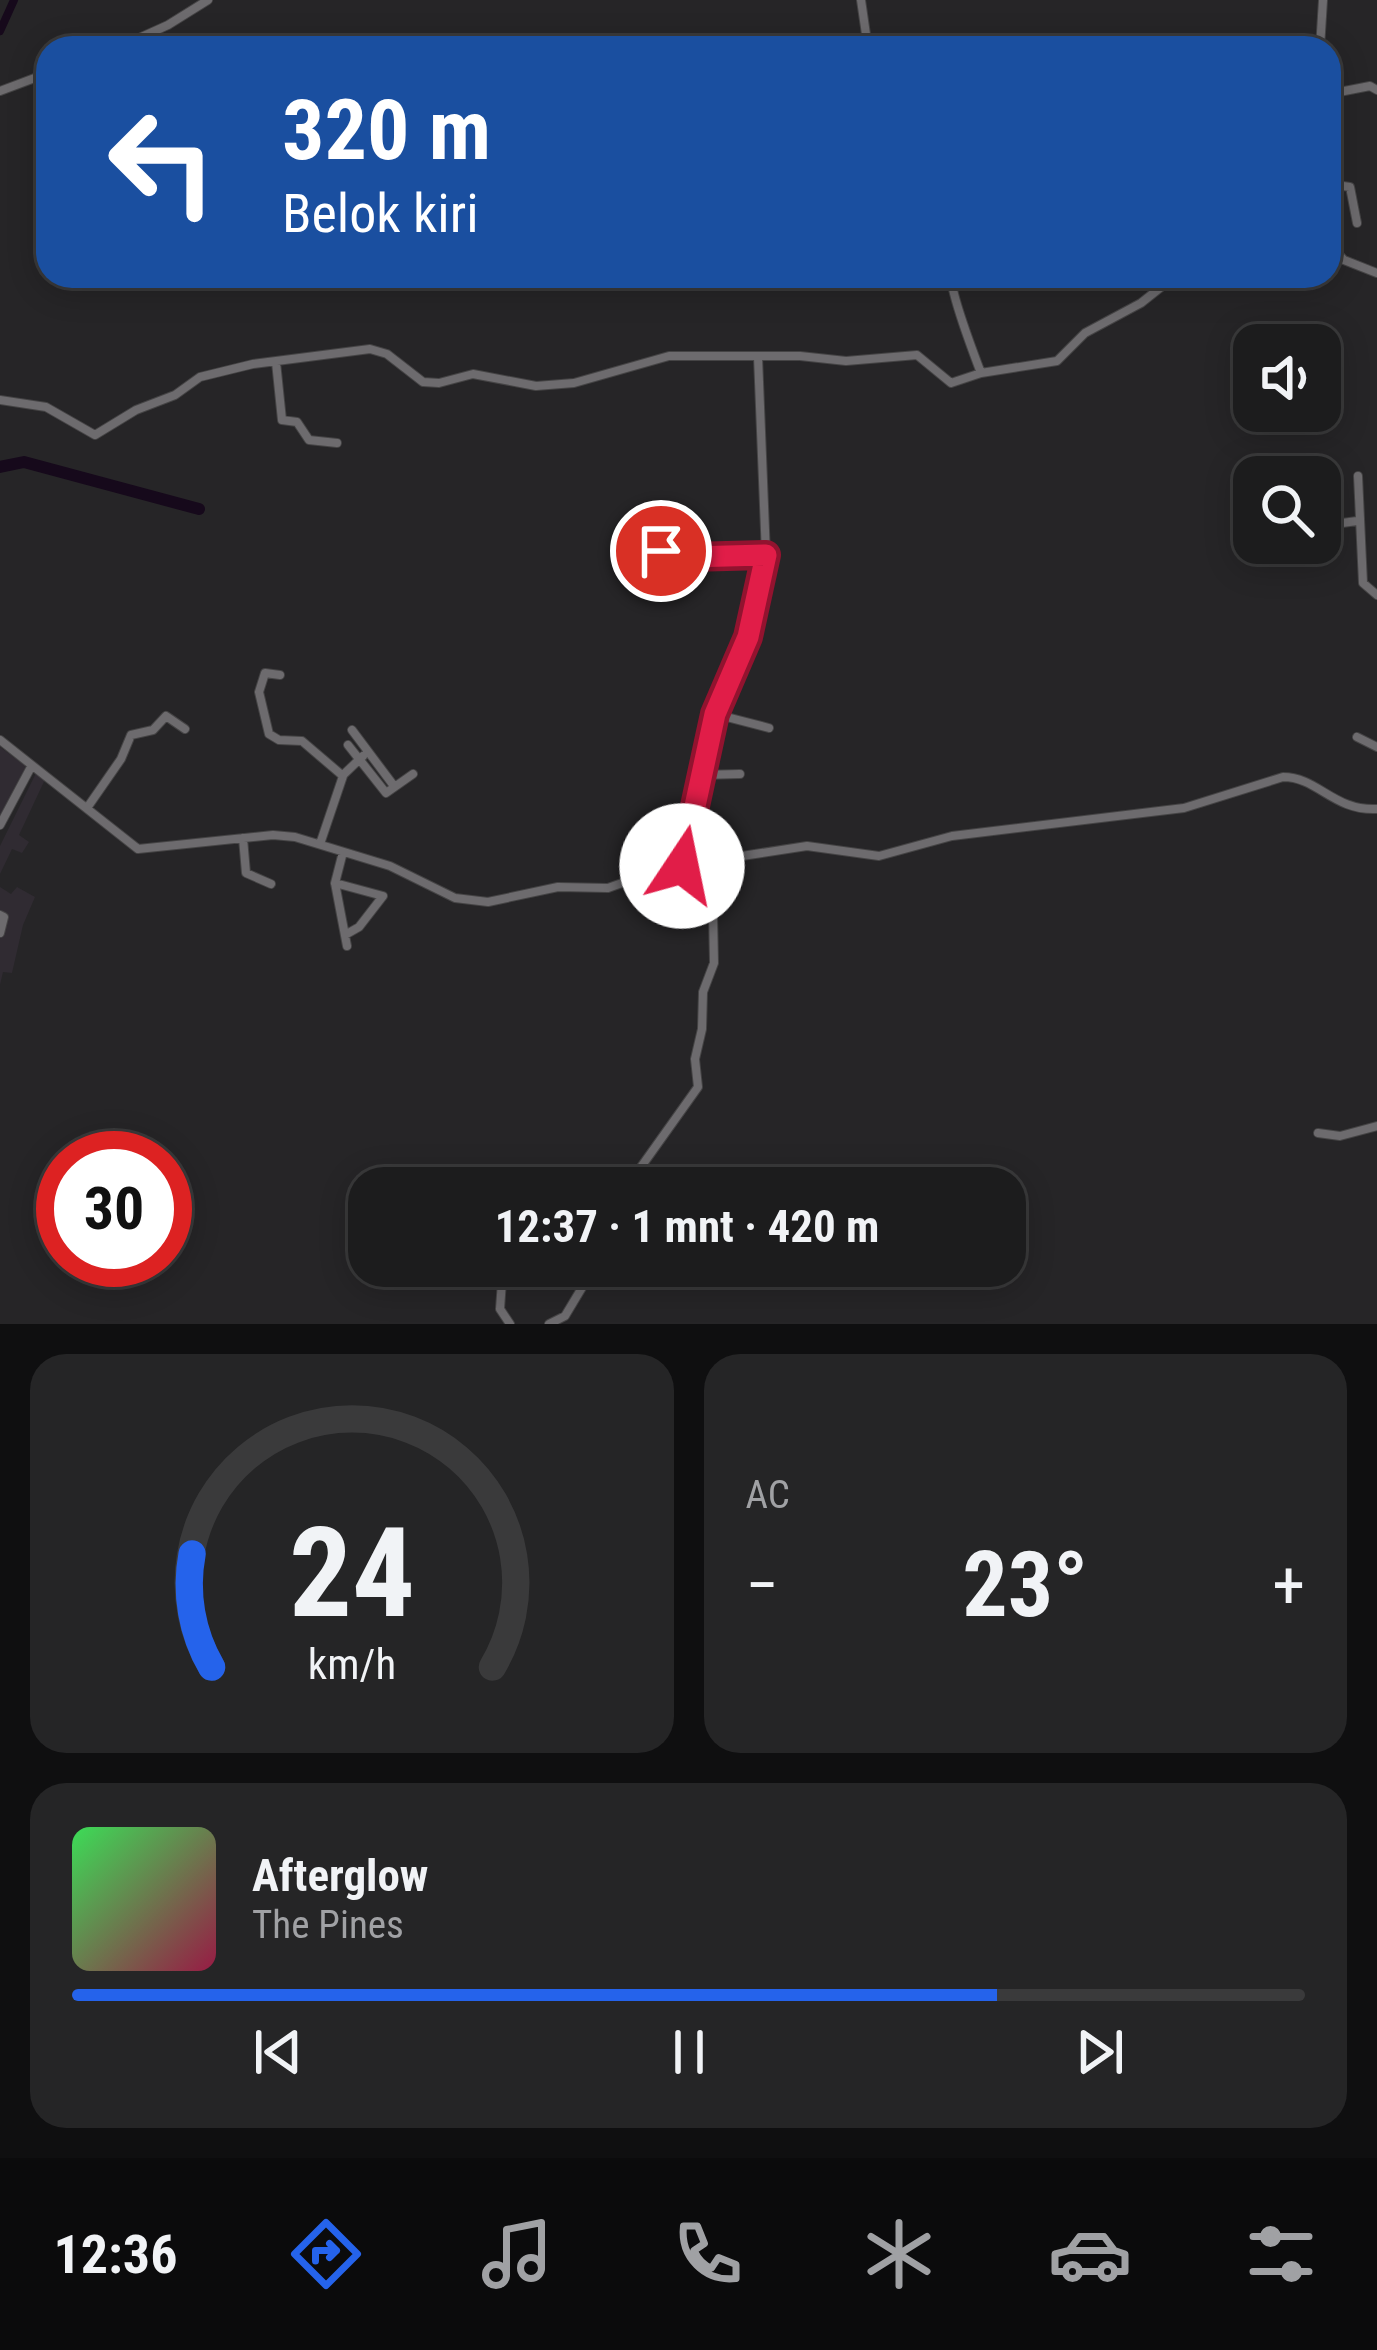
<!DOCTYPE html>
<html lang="id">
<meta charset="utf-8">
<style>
:root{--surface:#1c1c1d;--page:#252526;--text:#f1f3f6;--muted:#a0a1a4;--line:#3a3a3b;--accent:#2563eb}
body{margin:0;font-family:"Roboto Condensed",sans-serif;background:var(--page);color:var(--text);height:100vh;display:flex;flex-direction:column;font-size:45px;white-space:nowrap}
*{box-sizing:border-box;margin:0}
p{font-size:39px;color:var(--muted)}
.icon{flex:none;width:66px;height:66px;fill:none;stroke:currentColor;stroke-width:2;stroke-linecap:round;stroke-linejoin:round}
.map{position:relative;height:1324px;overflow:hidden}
.details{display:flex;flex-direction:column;gap:30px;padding:30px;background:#0f0f10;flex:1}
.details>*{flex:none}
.top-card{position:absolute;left:36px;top:36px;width:1305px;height:252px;border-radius:36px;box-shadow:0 6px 30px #0003,0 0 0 3px var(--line);background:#1a4fa0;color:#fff;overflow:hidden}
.tools{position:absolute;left:1233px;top:324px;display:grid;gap:24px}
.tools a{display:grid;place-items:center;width:108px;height:108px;border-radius:24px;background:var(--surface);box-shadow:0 6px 30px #0003,0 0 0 3px var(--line);font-size:60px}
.speed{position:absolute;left:36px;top:1131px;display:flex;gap:24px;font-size:60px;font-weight:700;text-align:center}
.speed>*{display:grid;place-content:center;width:156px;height:156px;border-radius:50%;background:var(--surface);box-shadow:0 6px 30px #0003,0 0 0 3px var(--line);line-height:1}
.speed .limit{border:18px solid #d22;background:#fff;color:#111}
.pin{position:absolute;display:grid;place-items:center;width:102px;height:102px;color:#fff;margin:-51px;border:6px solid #fff;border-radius:50%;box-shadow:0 3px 12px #0007}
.me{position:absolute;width:132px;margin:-66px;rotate:11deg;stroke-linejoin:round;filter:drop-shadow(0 0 9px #0008)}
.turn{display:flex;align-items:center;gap:42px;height:252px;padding:0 48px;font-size:54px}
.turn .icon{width:156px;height:156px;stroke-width:2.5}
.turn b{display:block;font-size:84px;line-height:102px}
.big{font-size:90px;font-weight:700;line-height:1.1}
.details .tile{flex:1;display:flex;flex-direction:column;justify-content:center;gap:18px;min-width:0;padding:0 42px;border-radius:36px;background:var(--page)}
.details .dial{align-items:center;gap:0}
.dial svg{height:312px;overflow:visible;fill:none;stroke:var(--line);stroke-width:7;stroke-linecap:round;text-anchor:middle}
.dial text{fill:var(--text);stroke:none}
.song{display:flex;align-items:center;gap:36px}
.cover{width:144px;height:144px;border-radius:18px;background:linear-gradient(135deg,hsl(130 70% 55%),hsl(340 70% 35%))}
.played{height:12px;border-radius:6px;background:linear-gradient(90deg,var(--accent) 75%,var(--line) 75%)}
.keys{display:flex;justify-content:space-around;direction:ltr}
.heat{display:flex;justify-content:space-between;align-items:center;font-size:66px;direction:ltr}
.details .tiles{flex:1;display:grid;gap:30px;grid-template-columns:1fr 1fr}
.tile:last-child{grid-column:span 2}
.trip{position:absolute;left:348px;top:1167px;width:678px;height:120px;border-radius:36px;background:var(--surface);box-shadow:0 6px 30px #0003,0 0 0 3px var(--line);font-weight:700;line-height:120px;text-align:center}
.tab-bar{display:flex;height:192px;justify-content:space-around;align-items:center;background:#0b0b0c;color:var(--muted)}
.tab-bar .icon{width:84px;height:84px}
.tab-bar .on{color:var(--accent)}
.tab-bar b{font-size:54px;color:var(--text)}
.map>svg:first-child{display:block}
.built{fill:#302b32}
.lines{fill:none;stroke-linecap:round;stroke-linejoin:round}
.canal{stroke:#16091b;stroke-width:8}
.river{stroke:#16091b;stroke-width:12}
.minor-casing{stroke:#454445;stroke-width:10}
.minor{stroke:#6d6b6e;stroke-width:8}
.route-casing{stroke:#92132f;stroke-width:30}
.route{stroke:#e11d48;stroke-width:21}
</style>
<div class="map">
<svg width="1377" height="1324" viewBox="0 0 1377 1324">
<rect width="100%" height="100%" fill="#262527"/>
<!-- built -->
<path class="built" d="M0,747l26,19 -26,56z
M39,767l9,6 -29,62 10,7 -7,11 -10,-4 -12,25v-28z
M0,887l11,7 6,-7 18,10 -12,28 -11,48 -9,-1 -3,13z"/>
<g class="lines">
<!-- canal -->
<path class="canal" d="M0,31l14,-31"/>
<!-- river -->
<path class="river" d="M0,467l24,-5 175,47"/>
<!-- minor casing -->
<g class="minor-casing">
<path id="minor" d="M861,0l7,48
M117,48l51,-23 40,-25
M1320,48l3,-48
M0,91l48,-18
M1329,94l41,-8 7,4
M1329,184l21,3 7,36
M1329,228l3,15
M1329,244l15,16 33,13
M951,276c0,18 22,76 30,97
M1243,276h13
M276,362l6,58 15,2 12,18 28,3
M0,400l46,7 49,28 41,-25 39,-15 25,-18 53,-13 117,-15 17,5 36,28 16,1 34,-9 63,12 38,-3 95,-27h131l46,5 71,-6 34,28 30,-10 76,-12 28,-28 56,-30 34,-27
M1358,476l5,107 14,12
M1320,526l37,-5
M630,537c44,24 88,18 136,18
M280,675l-15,-2 -6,19 10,42 10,6 23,1 41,35 -23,68
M715,714l54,14
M352,730l42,56
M1357,737l20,10
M0,740l138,109 135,-14 22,2 95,29 65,32 33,4 70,-15 50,1 56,-20 143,-22 72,10 73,-20 232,-28 99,-31c35,0 50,34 94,32
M348,745l38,48 27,-19
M343,775l20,-19
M700,775l40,-1
M87,808l34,-49 10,-24 22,-5 13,-14 19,13
M0,825l31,-58
M243,838l3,35 25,11
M343,852l-8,31 12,63
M683,866l34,-159 32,-70 17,-82 -8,-198
M335,883l48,13 -24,31 -14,8
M0,915l4,2 -4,16
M1318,1133l22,3 37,-10
M626,1188l72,-101 -3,-28 7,-30 1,-37 11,-29 -2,-99
M502,1281l-2,28 10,15
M549,1324l16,-8 30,-50"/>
</g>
<!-- minor -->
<use href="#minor" class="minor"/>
</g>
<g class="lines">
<!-- route casing -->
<g class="route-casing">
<path id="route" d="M661,551l29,6 76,-2 -18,82 -33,77 -33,152"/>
</g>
<!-- route -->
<use href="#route" class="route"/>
</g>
</svg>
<div class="tools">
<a><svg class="icon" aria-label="sound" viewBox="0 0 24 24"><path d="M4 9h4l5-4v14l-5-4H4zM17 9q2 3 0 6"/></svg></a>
<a><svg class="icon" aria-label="search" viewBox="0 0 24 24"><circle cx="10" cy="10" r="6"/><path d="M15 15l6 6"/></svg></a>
</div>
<div class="speed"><div class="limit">30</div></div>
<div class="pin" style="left:661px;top:551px;background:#d93025"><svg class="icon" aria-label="arrive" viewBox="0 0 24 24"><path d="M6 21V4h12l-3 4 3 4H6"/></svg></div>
<svg class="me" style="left:682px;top:866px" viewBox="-20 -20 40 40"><circle r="19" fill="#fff"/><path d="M0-13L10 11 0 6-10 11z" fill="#e11d48"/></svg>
<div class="trip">12:37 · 1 mnt · 420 m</div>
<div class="top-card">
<div class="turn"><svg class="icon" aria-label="left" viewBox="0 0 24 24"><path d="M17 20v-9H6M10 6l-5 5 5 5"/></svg><div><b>320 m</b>Belok kiri</div></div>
</div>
</div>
<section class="details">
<div class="tiles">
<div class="tile dial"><svg viewBox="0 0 100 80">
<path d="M14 69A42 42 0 1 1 86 69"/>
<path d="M14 69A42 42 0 0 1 9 40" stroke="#2563eb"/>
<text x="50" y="56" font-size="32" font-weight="700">24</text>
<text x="50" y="72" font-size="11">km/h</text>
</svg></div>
<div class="tile"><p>AC</p>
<div class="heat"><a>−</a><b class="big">23°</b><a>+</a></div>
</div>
<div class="tile">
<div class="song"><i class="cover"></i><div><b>Afterglow</b><p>The Pines</p></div></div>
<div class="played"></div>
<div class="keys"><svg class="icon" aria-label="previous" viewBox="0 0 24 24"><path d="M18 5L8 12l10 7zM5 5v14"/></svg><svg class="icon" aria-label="pause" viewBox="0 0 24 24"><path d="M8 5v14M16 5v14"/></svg><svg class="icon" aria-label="next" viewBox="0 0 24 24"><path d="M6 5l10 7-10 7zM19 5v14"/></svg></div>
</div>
</div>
</section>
<nav class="tab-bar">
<b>12:36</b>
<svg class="icon on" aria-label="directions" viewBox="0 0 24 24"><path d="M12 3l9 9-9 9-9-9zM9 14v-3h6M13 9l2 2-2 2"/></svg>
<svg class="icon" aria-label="music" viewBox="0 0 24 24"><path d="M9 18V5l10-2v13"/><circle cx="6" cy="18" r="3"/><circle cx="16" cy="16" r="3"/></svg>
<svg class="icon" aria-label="phone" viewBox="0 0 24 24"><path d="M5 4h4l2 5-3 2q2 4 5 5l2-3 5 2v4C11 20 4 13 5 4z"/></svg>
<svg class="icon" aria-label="climate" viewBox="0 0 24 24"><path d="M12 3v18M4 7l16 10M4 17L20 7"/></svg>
<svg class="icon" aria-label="car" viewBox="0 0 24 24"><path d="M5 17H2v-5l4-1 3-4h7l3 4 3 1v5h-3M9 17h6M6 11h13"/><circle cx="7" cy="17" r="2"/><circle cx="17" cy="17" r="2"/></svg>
<svg class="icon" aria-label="filters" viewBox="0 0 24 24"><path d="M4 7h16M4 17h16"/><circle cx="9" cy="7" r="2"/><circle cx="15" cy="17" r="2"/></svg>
</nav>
